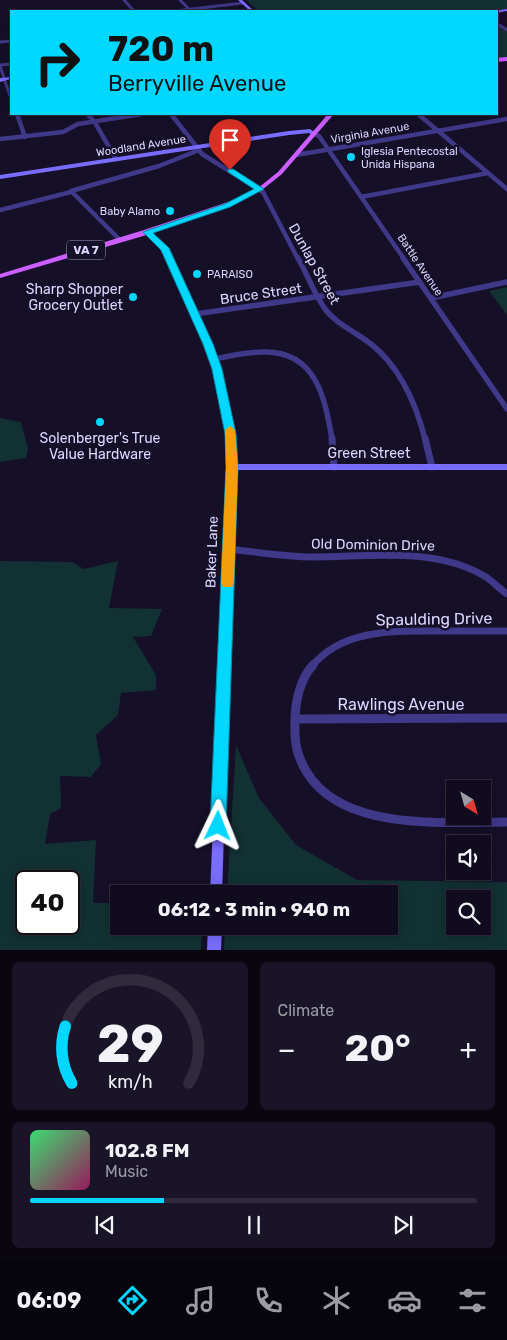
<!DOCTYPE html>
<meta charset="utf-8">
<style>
:root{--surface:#100b1e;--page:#191427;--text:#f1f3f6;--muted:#9c9ba4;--line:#302b3c;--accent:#02d7ff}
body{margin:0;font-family:Rubik,sans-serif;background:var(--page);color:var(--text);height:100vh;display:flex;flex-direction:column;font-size:19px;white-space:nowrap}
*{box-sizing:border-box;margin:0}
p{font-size:16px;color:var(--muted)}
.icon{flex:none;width:28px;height:28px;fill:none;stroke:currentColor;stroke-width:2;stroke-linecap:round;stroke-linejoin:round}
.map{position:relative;height:950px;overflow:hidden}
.sheet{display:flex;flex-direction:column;gap:12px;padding:12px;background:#090610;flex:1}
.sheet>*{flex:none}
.hud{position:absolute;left:10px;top:10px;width:488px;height:105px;border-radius:0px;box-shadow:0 2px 12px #0003,0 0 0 1px var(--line);background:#02d7ff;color:#111;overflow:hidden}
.needle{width:32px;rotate:143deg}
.buttons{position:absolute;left:446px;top:780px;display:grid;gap:10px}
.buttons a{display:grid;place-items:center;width:45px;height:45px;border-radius:0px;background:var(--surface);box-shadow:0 2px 12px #0003,0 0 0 1px var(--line);font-size:25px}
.speed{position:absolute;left:15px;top:870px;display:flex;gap:10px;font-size:25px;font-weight:700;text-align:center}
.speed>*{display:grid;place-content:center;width:65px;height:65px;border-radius:50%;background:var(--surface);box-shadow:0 2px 12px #0003,0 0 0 1px var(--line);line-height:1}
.speed .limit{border:2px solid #111;border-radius:8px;background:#fff;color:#111}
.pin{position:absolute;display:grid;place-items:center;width:42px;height:42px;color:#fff;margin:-51px -21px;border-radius:50% 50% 50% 0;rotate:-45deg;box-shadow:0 0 5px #0007}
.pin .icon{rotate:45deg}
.me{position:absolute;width:55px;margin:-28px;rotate:2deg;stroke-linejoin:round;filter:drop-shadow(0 0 4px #0008)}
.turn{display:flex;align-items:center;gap:18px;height:105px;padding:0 15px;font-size:22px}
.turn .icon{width:65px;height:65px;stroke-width:2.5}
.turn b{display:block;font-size:35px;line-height:42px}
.big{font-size:38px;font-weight:700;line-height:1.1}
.sheet .card{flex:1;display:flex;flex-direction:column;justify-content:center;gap:8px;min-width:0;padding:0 18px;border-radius:8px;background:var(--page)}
.sheet .dial{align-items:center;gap:0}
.dial svg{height:130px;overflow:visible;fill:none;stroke:var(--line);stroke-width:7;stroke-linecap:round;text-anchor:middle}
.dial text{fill:var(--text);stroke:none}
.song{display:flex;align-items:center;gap:15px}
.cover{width:60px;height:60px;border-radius:8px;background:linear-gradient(135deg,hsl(140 70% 55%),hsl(330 70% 35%))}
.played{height:5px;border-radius:2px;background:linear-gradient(90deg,var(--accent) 30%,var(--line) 30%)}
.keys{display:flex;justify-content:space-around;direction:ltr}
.heat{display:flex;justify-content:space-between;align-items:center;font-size:28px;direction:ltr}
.sheet .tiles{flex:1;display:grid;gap:12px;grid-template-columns:1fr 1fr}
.card:last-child{grid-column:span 2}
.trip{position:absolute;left:110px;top:885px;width:288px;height:50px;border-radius:0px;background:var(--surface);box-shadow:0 2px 12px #0003,0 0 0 1px var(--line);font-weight:700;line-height:50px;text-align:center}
.dock{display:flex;height:80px;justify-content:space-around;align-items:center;background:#06040c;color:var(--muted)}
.dock .icon{width:35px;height:35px}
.dock .current{color:var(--accent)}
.dock b{font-size:22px;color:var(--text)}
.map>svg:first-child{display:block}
.green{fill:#123132;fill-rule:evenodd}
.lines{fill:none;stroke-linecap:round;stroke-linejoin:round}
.street-far4{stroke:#403888;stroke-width:3}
.street-far3{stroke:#403888;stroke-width:4.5}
.street-far2{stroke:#403888;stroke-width:5.5}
.street-far1{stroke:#403888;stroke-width:7}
.street{stroke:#403888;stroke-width:9}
.secondary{fill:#796dff;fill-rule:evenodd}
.primary{fill:#cc5dff;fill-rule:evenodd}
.route{fill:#02d7ff;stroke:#018ca6}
.slow{fill:#f59e0b}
.poi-dot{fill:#02d7ff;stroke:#150f28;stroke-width:2}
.labels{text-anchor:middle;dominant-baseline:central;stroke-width:5;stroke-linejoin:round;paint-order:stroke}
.far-street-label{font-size:11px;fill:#ddd6ff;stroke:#150f28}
.far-poi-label{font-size:11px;fill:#ddd6ff;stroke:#150f28;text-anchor:start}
.shield{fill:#150f28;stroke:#a19abe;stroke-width:1}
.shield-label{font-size:12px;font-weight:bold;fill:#ddd6ff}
.street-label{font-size:14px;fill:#ddd6ff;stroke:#150f28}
.poi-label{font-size:14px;fill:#ddd6ff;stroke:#150f28;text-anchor:end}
.near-street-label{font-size:16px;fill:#ddd6ff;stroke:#150f28}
</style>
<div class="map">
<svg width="507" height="950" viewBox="0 0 507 950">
<rect width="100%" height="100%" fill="#150f28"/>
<!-- green -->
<path class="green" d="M246,0h261v9l-14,2h-234z
M496,25l11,7v25l-11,2z
M507,287v28l-18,-24z
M0,418l21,4 7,27 -2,9 -26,4z
M0,561l72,1 12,7 34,-8 -9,47 53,1 -11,27 -18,1 23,38v15l-35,3 -3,22 -22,20 5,29 -10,13 -31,-1 1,32 -11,6 -5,30 51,-4 -3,63h26v23h83l-1,24h-201zM26,881h43v43h-43z
M236,745l23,53 37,47 61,35 150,2v68h-283l1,-24h164v-32h-162zM455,899h27v27h-27z"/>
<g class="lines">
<!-- street-far4 -->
<path class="street-far4" d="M124,0l10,11
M180,0l10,10
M175,11l68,-8
M496,23l11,7
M0,42l11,-1
M0,65l11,-1
M0,66l11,33
M135,115l7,-1"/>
<!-- street-far3 -->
<path class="street-far3" d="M17,114l8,23
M87,114l7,7 22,38
M171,114l31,40 61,38 35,67
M418,114l89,75
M314,134l5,2 85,123
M0,139l63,-7 15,-8 64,-10
M296,155l211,-36
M361,197l127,-24
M0,210l71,-18
M120,240l-49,-49 88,-25 40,-16"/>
<!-- street-far2 -->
<path class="street-far2" d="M298,258c9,16 16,35 27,51 11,15 31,23 46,35 29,23 45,60 54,95
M403,258l104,151
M431,298l76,-16
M195,314l225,-32
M214,359c16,-3 33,-7 50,-7 52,-1 61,46 68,87"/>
<!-- street-far1 -->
<path class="street-far1" d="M332,438l2,29
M425,438l7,29
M229,549c28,3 56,8 84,8 57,0 122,-11 173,20 7,5 14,12 21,17
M312,666c31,-37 81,-35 125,-35 24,0 47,0 70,0"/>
<!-- street -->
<path class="street" d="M313,665c-16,18 -19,44 -18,68 0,18 7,34 18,48 41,50 135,41 194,41
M295,719l212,-1"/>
<!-- secondary -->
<path class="secondary" d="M238,0h4l12,11h-4z
M507,9v2l-11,2v-2h-2z
M11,77v2l-11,3v-4z
M310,129l6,4v2h-4l-3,-2 -20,2 -289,44v-4l289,-44z
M147,230l2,1 18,18 49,104 17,72 3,39h271v6h-271l-14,424h-12l18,-427 -3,-42 -17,-72 -47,-103 -16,-17 -1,-1z
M208,926h14l-1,24h-14z"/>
<!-- primary -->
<path class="primary" d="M507,57v4l-11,1v-4z
M328,114h6l-52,60 -20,16 -21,11 -91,33 -150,44v-4l144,-44 93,-31 21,-11 20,-16z"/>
</g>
<!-- route -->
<path class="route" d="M228,169h5l31,20 -34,18 -77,26 16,15 44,96 9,25 14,65 2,33 -12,359 -2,6 -6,2 -5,-2 -3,-6 16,-359 -1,-33 -13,-65 -9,-25 -42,-94 -18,-18 82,-28 29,-15 -26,-17z"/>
<!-- slow -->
<path class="slow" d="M230,426l5,4 3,37 -4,116 -2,4h-9l-2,-4 5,-116 -1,-37z"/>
<!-- markers -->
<g class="poi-dot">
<circle cx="351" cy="157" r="5"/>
<circle cx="170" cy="211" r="5"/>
<circle cx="197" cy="274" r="5"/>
<circle cx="133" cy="297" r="5"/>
<circle cx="100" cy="422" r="5"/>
</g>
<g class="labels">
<!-- far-street labels -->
<g class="far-street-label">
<text transform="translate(370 133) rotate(-10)">Virginia Avenue</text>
<text transform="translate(141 146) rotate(-9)">Woodland Avenue</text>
<text transform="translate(420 265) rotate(56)">Battle Avenue</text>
</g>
<!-- far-poi labels -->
<g class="far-poi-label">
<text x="361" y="151">Iglesia Pentecostal<tspan x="361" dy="13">Unida Hispana</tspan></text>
<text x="160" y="211" text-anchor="end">Baby Alamo</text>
<text x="207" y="274">PARAISO</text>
</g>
<!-- shield labels -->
<rect class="shield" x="67" y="240.5" width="38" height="19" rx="4"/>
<g class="shield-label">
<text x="86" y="250">VA 7</text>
</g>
<!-- street labels -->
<g class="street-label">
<text transform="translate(314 264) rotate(61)">Dunlap Street</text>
<text transform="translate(261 294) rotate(-8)">Bruce Street</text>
<text x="369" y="453">Green Street</text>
<text transform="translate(373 545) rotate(1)">Old Dominion Drive</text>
<text transform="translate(212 552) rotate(-88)">Baker Lane</text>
</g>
<!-- poi labels -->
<g class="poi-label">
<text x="123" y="289">Sharp Shopper<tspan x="123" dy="16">Grocery Outlet</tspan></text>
<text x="100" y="438" text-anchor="middle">Solenberger's True<tspan x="100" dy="16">Value Hardware</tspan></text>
</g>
<!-- near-street labels -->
<g class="near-street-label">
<text transform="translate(434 619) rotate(-1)">Spaulding Drive</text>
<text x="401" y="704">Rawlings Avenue</text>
</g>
</g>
</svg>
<div class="buttons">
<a><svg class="needle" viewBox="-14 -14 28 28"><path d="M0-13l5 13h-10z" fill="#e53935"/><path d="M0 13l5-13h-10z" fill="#9c9ba4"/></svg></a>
<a><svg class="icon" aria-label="sound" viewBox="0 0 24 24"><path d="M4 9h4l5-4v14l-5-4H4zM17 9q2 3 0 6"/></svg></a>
<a><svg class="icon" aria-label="search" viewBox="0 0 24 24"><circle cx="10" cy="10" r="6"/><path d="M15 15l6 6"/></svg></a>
</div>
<div class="speed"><div class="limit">40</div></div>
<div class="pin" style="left:230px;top:170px;background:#d93025"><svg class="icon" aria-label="arrive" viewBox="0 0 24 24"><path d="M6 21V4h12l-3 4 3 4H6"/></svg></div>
<svg class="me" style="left:218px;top:826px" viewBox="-20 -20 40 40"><path d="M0-17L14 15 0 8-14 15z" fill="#02d7ff" stroke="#fff" stroke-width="4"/></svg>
<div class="trip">06:12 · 3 min · 940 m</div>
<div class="hud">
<div class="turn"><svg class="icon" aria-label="right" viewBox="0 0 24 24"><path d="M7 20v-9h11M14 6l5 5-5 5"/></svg><div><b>720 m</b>Berryville Avenue</div></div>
</div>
</div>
<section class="sheet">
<div class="tiles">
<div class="card dial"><svg viewBox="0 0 100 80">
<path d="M14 69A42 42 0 1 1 86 69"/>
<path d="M14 69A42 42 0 0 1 10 34" stroke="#02d7ff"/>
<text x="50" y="56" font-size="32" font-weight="700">29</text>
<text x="50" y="72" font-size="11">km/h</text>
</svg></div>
<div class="card"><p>Climate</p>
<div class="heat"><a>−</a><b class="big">20°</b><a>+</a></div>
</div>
<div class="card">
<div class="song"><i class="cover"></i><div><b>102.8 FM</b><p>Music</p></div></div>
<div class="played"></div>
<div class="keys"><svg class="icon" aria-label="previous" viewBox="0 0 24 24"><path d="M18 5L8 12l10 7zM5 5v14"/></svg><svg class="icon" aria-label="pause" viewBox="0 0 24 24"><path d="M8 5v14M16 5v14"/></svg><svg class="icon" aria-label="next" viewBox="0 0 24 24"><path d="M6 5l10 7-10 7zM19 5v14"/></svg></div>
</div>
</div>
</section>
<nav class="dock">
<b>06:09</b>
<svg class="icon current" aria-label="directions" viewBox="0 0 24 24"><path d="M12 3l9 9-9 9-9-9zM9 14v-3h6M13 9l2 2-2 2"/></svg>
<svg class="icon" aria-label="music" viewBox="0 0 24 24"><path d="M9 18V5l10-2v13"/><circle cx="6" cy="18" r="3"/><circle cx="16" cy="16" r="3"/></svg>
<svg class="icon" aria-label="phone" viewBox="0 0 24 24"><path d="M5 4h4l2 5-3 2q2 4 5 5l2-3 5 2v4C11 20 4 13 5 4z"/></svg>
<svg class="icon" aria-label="climate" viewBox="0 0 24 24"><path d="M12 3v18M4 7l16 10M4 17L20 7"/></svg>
<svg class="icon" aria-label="car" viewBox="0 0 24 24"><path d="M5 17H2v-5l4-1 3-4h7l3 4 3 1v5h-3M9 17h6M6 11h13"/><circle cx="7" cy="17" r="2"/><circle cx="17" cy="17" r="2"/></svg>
<svg class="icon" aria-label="filters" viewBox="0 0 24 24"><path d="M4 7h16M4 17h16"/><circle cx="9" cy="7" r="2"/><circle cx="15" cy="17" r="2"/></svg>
</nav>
